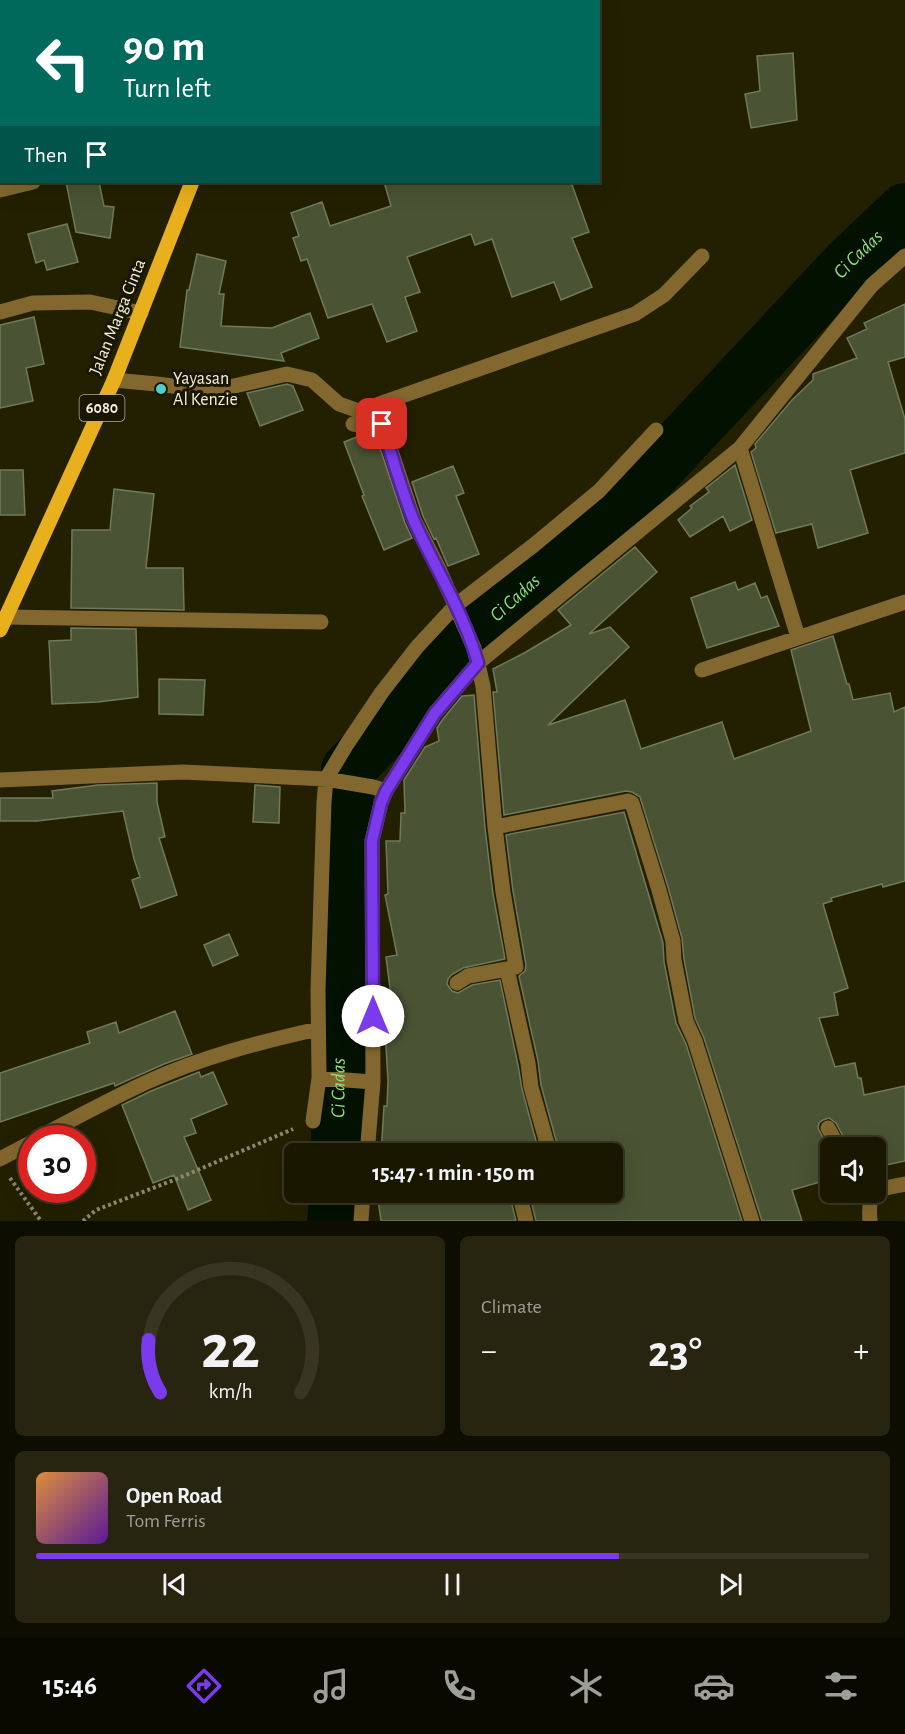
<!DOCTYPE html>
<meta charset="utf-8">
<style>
:root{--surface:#1a1701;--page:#272410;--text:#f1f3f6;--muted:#9f9f99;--line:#383623;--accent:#7c3aed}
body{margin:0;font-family:"Alegreya Sans",sans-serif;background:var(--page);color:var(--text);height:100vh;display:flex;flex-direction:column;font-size:22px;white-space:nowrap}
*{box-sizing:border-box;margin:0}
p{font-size:20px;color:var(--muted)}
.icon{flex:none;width:33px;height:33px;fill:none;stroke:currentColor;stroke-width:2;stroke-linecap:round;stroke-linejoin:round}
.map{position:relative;height:1221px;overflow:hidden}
.panel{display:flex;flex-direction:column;gap:15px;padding:15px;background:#0e0d01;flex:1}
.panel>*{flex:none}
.banner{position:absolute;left:0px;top:0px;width:600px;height:183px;box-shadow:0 6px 24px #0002,0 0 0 2px var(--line);background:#00695c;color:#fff;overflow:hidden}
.controls{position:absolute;left:820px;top:1137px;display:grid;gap:12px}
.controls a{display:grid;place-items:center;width:66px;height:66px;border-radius:9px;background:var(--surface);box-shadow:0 6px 24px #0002,0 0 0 2px var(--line);font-size:30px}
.speed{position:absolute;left:18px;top:1125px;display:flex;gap:12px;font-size:30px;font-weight:700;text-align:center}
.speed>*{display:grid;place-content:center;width:78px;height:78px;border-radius:50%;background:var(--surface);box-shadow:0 6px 24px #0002,0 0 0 2px var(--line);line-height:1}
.speed .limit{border:9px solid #d22;background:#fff;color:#111}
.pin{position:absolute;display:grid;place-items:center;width:51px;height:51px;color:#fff;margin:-26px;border-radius:12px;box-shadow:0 3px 9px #0006}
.me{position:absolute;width:66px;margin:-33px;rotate:0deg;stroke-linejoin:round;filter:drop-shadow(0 0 4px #0008)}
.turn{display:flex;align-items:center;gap:21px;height:126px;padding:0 24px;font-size:27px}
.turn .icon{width:78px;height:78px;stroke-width:2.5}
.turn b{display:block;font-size:42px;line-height:51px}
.then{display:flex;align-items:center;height:57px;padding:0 24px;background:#0003;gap:12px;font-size:22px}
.big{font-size:45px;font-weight:600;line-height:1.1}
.panel .card{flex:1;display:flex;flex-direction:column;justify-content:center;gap:9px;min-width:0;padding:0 21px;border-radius:9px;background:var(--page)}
.panel .dial{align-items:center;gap:0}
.dial svg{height:156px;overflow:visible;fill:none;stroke:var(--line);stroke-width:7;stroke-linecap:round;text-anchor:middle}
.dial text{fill:var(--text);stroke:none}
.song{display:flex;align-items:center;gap:18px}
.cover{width:72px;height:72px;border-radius:9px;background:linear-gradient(135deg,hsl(30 70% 55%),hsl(270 70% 35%))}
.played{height:6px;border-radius:3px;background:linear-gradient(90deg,var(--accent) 70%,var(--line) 70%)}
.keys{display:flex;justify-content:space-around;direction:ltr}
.heat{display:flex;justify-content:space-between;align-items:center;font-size:33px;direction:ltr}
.panel .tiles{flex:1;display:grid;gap:15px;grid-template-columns:1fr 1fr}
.card:last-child{grid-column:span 2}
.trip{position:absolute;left:284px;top:1143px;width:339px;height:60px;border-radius:9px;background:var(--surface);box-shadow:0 6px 24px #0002,0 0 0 2px var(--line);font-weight:600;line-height:60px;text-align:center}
.tabs{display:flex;height:96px;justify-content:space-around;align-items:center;background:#0a0900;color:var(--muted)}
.tabs .icon{width:42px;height:42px}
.tabs .current{color:var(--accent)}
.tabs b{font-size:27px;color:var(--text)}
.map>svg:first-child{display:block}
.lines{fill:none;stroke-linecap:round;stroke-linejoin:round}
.river{stroke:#021100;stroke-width:54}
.building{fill:#4a5334;stroke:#707a5a;stroke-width:1.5}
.path{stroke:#8b8870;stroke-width:4;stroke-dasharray:3 3;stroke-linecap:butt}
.minor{stroke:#82672e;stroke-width:15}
.primary{stroke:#e8b01d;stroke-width:15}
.route-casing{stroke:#51269a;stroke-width:15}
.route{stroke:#7c3aed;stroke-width:10}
.poi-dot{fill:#52cdce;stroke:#1a1600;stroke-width:2}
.labels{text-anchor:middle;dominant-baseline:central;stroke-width:6;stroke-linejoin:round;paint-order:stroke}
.shield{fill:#1a1600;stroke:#b1af9b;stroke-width:1.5}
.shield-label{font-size:16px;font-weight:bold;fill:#f2f1de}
.street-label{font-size:18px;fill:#f2f1de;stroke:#1a1600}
.poi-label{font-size:18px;fill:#f2f1de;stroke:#1a1600;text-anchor:start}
.water-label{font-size:20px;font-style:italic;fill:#8dde7c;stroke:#1a1600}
</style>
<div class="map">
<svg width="905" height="1221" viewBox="0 0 905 1221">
<rect width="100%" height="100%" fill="#231f01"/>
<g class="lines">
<!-- river -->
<g class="river">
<path id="s1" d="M338,1154l2,-224 8,-160 135,-143 165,-149 202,-216 55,-52"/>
<path d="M334,1221l3,-29"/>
</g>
</g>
<!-- building -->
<path class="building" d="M793,53l4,67 -46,8 -6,-34 15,-3 -3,-35z
M66,182h33l5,24 10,1 -4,31 -34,-6z
M384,182h187l18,50 -17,6 20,49 -31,13 -7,-18 -42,15 -20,-58 -17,6 -4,-11 -64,23 13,35 -15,5 12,34 -30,11 -15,-38 -44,14 -21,-59 -6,2 -8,-23 6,-2 -8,-23 31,-11 8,24 61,-20z
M67,224l11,38 -31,8 -3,-10 -8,3 -8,-29z
M197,254l29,7 -7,33h5l-3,32 51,2 38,-15 9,25 -38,15 3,8 -104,-14 7,-57h2z
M905,304v53l-17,5 17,57v34l-55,17 18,63 -50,15 -6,-24 -36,9 -25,-81 5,-4 -1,-4 37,-44 21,-20v-6l44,-16 -10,-20 20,-9 -3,-6z
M34,317l10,47 -18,4 7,33 -33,7v-83z
M287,384l6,2 10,24 -43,16 -13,-33z
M375,433l30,90 7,15 -28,12 -22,-54 2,-1 -20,-53 18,-7z
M735,465l17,55 -22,11 -7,-15 -33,21 -12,-17 14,-12 -2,-2 19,-14 -3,-4z
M453,466l11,27 -8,3 23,58 -31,12 -12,-28 -2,1 -11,-23 -11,-34z
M0,470h23l2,45h-25z
M114,489l40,5 -8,74h37l1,42 -113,-2 1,-78h38z
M635,547l22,25 -68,62 21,-7 19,20 -81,78 77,-25 16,49 81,-27 12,37 77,-28 -20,-81 42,-14 14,48h2l4,16 37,-7 4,19 11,-5v174l-22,6 -1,-3 -51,14 1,3 -9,3 25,84 -14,5 4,22 -19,3 16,49 20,-4 3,15h3l3,17 41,-9v75l-29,6v-19h-27l-13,-25 -7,-5 -6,2 -4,3 -1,5 13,25v26l-39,11 10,31h-40l-58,-183 -9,-20 -11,-59 -2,-21 -14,-51 -28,-90 -8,-5 -6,-1 -122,24 -11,-123h4l-4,-23 33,-17 45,-27 -13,-15z
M735,582l3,8 17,-7 6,15 6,-2 12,30 -72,22 -16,-50z
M71,628l65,1 2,68 -40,5 -46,2 -3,-63 22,-1z
M159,679l46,1 -2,35 -44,-1z
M474,695l11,133 8,66 12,65 -42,9 -12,7 -3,4 -1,5 5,7 6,2 14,-8 28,-5 18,85 4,24 16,59v6h-157l3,-48h3l1,-25 -5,-85h8l-5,-39 11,-2 -12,-60 3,-1 -2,-53h14l1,-28h4l-1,-33 21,-33 14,-6 -2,-13 6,-9 19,-23z
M157,783v19l8,35 -6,1 18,57 -36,13 -9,-28 8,-3 -6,-18 -11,-48 -86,10h-37v-23h53l-1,-7 46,-6z
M255,785l25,2 -1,36 -26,-1z
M624,812l39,131 1,19 12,61 10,21 56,177h-206l-7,-29h83v-38h-54l-1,-10 -16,-59 -3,-24 -19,-85 6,-5 1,-6 -13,-74 -7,-56z
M229,934l9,21 -25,11 -9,-21z
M175,1011l17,43 -28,10 -49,22 -1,-3 -114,39v-49l90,-30 -3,-11 29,-10 3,11z
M199,1072l2,5 12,-5 14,32 -36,15 5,14 -12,4 27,63 -23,10 -14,-35 -21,8 -31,-78 29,-14z
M377,1192h132l7,29h-135z"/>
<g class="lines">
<!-- path -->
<path class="path" d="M10,1178l31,43
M83,1221l13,-11 83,-32 114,-49"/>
<!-- minor -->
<path class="minor" d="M90,2l6,-2
M341,2l14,-2
M0,21h2
M0,190l33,-8
M0,312l33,-9 57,-1 51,11
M114,380l43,4 55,7 75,-17 25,6 27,24 20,7 276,-97 29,-19 38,-39
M353,424l12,2 15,-5 2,3 32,96 24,47 36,81 9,38 12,141 8,65 13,75 -9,2 21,94 3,24 17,60v7
M740,448l58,189
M5,617l316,5
M702,670l203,-68
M0,780l183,-8 143,7 47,8 13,4
M495,827l133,-26 4,2 27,87 14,51 1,19 12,61 9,20 57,180
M457,983l11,-7 39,-7
M319,1078l54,4
M313,1121l6,-43 -1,-88 6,-188 2,-23 21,-35 35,-52 35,-45 38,-41 79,-61 65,-54 57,-61
M828,1128l11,20
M37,1138c37,-19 73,-39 110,-56 55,-25 113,-40 171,-53
M367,1154l6,-72 -1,-241 9,-38 5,-12 49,-78 43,-50 262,-215 132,-163 33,-29
M0,1159l32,-17
M519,1192l7,29
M361,1221l2,-29
M870,1221c-3,-33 7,-31 35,-37"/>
<!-- primary -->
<path class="primary" d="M247,2v-2
M0,630l114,-250 78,-198"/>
</g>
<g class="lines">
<!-- route casing -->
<g class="route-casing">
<path id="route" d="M373,1016l-1,-175 9,-38 5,-12 49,-78 43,-50c-14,-50 -43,-95 -64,-142 -13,-31 -22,-65 -32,-97"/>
</g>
<!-- route -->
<use href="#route" class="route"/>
</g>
<!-- markers -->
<circle class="poi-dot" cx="161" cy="389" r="6"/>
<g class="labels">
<!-- shield labels -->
<rect class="shield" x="79.5" y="395" width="45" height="26" rx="4.5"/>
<g class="shield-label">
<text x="102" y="408">6080</text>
</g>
<!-- street labels -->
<g class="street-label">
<text transform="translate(118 317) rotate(-68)">Jalan Marga Cinta</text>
</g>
<!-- poi labels -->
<g class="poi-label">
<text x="173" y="379">Yayasan<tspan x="173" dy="21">Al Kenzie</tspan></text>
</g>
<!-- water labels -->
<g class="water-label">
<text stroke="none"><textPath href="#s1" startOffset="1110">Ci Cadas</textPath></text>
<text stroke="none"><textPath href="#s1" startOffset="624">Ci Cadas</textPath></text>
<text stroke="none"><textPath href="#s1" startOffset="66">Ci Cadas</textPath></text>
</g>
</g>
</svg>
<div class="controls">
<a><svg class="icon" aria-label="sound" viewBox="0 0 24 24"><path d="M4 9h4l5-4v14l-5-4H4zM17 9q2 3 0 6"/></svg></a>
</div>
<div class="speed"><div class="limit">30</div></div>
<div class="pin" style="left:382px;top:424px;background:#d93025"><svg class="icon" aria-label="arrive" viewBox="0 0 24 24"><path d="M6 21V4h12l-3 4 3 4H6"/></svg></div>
<svg class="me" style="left:373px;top:1016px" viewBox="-20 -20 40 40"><circle r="19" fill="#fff"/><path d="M0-13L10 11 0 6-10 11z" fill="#7c3aed"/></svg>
<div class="trip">15:47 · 1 min · 150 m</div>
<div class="banner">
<div class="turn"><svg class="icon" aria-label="left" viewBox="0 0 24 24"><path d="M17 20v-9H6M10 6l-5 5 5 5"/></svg><div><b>90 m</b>Turn left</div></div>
<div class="then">Then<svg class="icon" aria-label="arrive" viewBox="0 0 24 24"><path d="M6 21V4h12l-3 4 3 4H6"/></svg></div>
</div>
</div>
<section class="panel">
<div class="tiles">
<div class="card dial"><svg viewBox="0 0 100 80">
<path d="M14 69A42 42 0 1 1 86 69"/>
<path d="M14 69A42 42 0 0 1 8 42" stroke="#7c3aed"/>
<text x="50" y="56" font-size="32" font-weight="700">22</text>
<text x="50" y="72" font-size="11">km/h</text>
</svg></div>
<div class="card"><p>Climate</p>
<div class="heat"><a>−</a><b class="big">23°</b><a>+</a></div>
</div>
<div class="card">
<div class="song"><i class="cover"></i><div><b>Open Road</b><p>Tom Ferris</p></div></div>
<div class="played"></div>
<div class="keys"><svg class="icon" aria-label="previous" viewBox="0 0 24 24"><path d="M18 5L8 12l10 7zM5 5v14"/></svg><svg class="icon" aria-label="pause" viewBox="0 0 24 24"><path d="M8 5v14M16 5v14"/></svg><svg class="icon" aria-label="next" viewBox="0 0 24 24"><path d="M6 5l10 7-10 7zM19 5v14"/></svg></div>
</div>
</div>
</section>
<nav class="tabs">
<b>15:46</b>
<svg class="icon current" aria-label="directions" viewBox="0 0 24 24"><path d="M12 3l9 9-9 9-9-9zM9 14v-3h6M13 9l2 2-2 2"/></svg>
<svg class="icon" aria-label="music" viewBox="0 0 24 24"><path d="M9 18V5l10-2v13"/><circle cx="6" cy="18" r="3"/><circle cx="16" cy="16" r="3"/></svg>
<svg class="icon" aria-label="phone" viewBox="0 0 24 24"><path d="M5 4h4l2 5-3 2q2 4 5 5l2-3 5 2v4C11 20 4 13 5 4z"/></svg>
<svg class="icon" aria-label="climate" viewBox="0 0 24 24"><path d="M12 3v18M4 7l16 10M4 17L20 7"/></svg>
<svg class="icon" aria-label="car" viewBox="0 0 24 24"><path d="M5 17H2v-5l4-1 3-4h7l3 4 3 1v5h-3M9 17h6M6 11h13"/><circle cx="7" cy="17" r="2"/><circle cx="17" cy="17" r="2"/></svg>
<svg class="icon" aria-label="filters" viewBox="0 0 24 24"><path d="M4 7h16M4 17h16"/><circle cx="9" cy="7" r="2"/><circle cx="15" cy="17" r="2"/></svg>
</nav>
